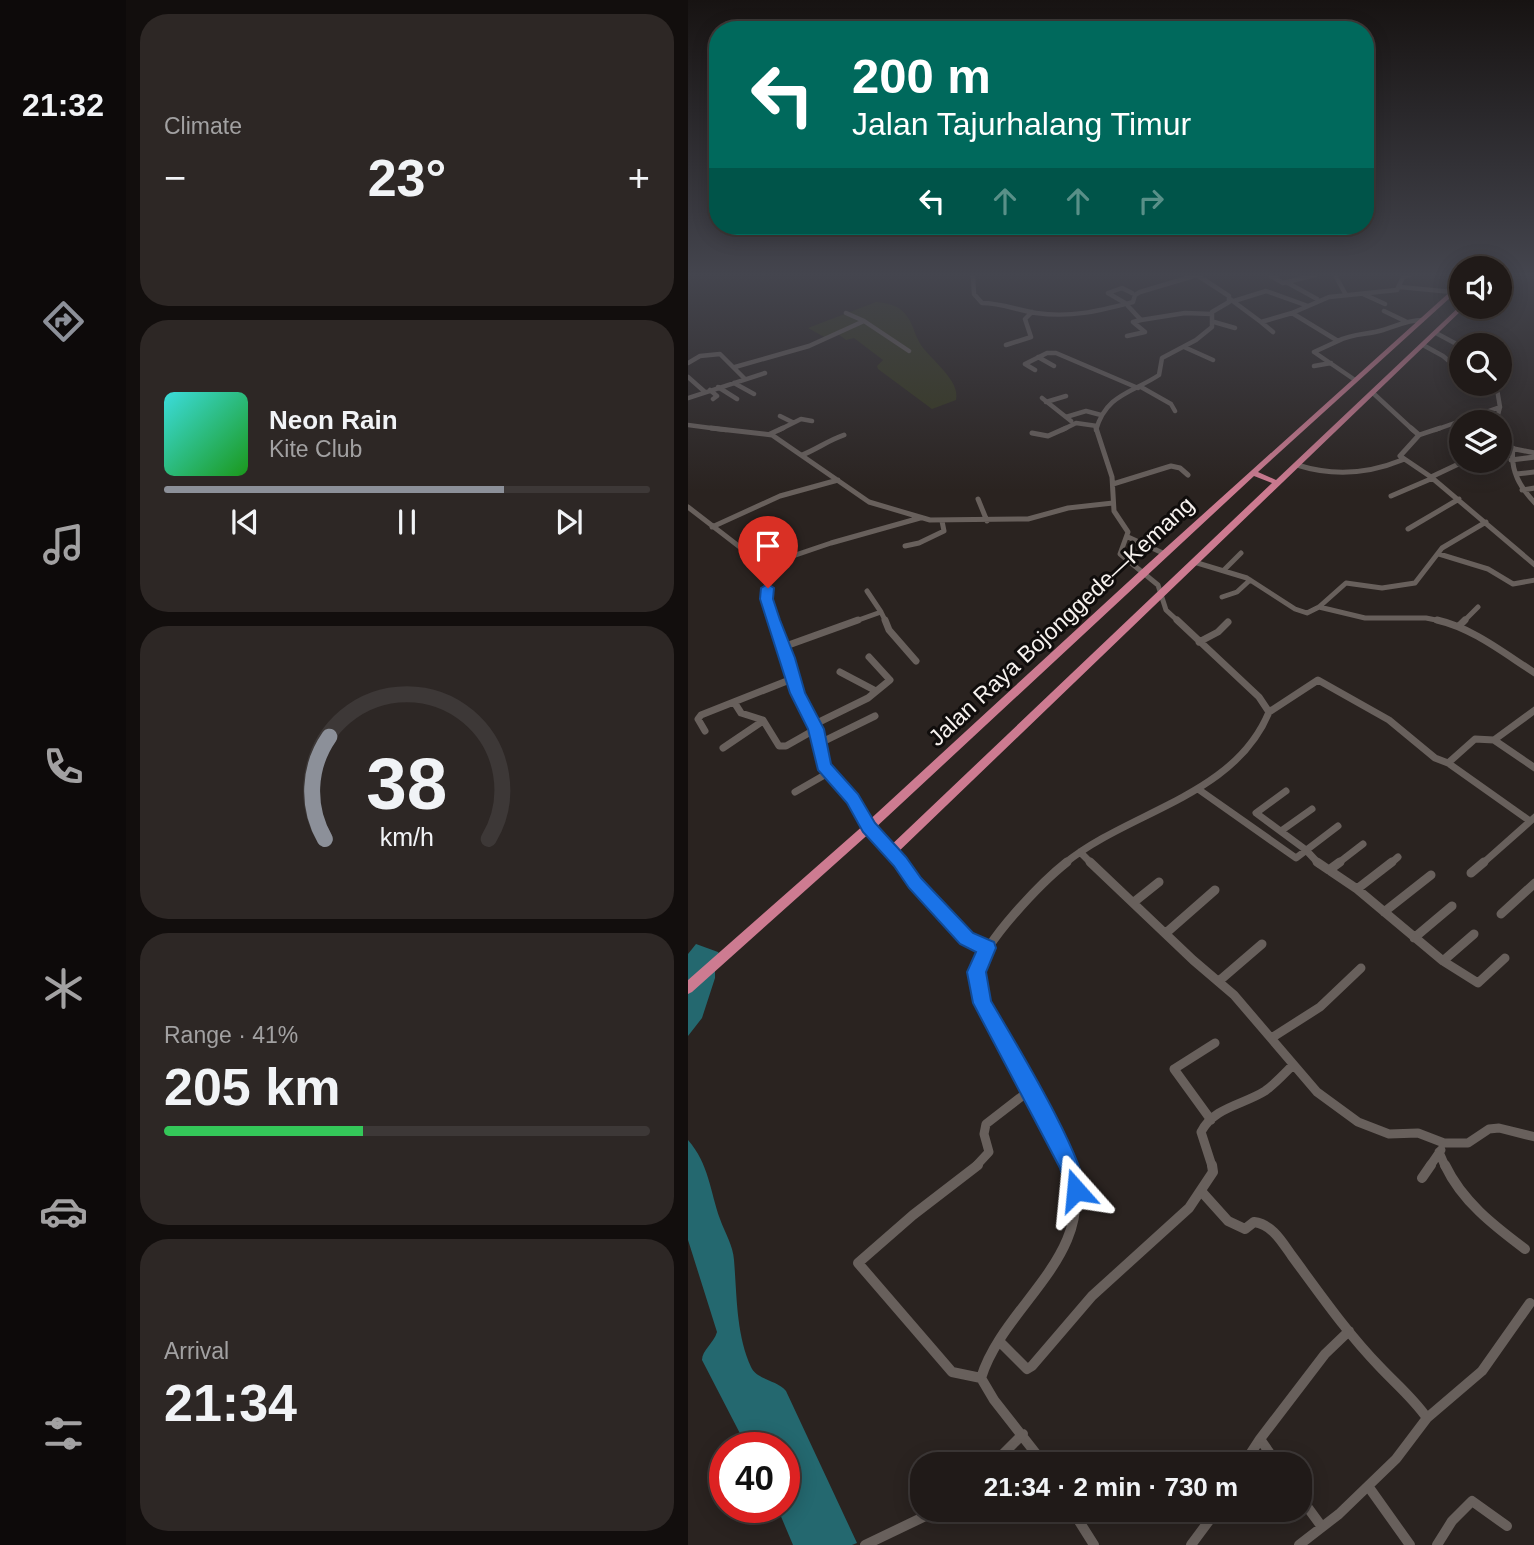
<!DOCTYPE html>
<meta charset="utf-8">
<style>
:root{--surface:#201a18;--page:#2d2725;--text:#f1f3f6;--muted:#a2a1a2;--line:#3d3837;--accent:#8c9099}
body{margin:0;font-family:Arial,sans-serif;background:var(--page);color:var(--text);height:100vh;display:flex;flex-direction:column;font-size:26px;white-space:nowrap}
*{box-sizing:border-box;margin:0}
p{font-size:23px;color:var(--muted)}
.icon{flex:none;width:38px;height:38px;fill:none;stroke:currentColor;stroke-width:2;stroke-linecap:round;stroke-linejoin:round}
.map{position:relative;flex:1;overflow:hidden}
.drawer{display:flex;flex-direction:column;gap:14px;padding:14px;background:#120e0d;width:562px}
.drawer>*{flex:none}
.hud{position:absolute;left:21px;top:21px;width:665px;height:214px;border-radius:28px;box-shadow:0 4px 18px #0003,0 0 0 2px var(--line);background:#00695c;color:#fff;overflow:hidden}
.fabs{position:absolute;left:761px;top:256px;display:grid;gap:14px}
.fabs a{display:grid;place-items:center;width:63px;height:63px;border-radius:50%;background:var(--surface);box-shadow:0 4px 18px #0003,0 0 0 2px var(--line);font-size:35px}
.speed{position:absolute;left:21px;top:1432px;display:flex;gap:14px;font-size:35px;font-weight:700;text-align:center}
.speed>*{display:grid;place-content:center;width:91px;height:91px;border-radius:50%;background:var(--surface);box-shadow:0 4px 18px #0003,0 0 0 2px var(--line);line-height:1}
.speed .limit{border:10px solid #d22;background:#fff;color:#111}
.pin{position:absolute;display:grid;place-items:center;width:60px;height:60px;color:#fff;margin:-72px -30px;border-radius:50% 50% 50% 0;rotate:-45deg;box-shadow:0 0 7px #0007}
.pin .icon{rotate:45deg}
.me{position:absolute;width:77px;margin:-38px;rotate:342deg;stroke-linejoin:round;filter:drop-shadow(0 0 5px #0008)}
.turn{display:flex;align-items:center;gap:24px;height:147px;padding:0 28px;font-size:32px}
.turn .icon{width:91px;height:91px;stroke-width:2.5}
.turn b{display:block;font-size:49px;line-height:60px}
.lanes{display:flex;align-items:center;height:66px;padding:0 28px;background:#0003;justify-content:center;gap:35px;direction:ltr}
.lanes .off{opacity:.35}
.big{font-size:52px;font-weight:600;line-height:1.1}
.drawer .card{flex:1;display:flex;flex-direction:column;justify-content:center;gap:10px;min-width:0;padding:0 24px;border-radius:28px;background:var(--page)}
.drawer .dial{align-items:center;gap:0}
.dial svg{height:182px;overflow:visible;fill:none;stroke:var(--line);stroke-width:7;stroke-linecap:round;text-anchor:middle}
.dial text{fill:var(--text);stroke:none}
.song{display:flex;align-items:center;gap:21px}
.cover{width:84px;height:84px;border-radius:10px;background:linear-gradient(135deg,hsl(180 70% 55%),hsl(120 70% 35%))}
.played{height:7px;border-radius:4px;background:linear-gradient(90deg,var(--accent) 70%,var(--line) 70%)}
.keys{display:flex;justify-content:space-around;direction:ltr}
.heat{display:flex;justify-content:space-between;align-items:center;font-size:38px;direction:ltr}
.charge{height:10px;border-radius:5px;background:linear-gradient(90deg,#34c759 41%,var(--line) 0)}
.trip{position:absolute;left:222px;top:1452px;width:402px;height:70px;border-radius:28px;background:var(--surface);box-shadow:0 4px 18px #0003,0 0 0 2px var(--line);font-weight:600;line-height:70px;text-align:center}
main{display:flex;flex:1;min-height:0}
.tab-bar{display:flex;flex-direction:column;width:126px;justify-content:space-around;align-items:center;background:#0d0a0a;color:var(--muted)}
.tab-bar .icon{width:49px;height:49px}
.tab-bar .selected{color:var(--accent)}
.tab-bar b{font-size:32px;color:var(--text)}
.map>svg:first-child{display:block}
.green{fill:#34361b}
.water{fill:#24686f}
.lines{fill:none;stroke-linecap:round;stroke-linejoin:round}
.minor-far4{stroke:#68605c;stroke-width:4.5}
.minor-far3{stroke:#68605c;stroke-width:5}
.minor-far2{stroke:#68605c;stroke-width:7}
.minor-far1{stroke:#68605c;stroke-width:9}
.minor{stroke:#68605c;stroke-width:10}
.highway{fill:#cd7b91;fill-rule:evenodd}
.route{fill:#1a73e8;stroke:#114b97;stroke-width:2}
.labels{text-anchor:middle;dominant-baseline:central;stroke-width:6;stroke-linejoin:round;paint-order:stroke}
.street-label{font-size:23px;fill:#f7f2ef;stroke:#100d0c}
</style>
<main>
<nav class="tab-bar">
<b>21:32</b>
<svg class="icon selected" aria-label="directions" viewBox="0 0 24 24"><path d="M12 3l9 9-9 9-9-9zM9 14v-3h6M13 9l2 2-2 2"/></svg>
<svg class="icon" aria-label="music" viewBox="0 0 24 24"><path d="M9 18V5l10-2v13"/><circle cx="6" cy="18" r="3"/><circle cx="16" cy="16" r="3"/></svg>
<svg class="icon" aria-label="phone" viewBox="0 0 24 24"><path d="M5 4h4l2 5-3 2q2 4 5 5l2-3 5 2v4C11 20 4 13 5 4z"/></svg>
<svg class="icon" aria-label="climate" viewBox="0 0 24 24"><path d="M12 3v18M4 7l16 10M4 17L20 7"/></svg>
<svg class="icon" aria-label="car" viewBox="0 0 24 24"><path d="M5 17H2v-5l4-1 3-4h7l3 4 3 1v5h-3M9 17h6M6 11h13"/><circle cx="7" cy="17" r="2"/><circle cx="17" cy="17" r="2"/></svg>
<svg class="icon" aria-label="filters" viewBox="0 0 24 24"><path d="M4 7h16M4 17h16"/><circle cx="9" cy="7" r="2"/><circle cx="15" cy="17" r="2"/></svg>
</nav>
<section class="drawer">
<div class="card"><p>Climate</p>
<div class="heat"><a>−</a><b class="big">23°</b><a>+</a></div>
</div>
<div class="card">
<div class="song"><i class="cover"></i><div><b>Neon Rain</b><p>Kite Club</p></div></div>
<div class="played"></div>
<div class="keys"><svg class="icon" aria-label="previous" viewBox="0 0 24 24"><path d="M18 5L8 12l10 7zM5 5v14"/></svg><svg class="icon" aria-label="pause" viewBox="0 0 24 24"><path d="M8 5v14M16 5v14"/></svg><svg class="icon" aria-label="next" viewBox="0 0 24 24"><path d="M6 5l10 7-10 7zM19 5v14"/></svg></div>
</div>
<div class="card dial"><svg viewBox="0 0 100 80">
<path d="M14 69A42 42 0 1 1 86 69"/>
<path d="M14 69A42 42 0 0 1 16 24" stroke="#8c9099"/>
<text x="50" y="56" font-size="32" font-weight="700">38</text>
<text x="50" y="72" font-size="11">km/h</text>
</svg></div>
<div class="card"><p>Range · 41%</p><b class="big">205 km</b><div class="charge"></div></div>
<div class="card"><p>Arrival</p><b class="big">21:34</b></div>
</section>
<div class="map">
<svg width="847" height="1545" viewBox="0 0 847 1545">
<rect width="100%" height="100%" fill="#2a2320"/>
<!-- green -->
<path class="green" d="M188,302c11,1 23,3 30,13 7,8 9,21 15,30 10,15 40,36 35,55l-24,9 -54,-40 -1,-3 6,-6 -29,-22 -8,2 -8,-6 -10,5 -20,-11z"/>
<!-- water -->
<path class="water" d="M8,944l22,8 5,7 -35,30v-35z
M27,970v8l-13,40 -14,18v-43z
M0,1140c21,24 22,51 32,79 5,14 13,26 14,41 3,36 2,74 17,107 6,13 26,13 35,24l71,152 -5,2h-59l-16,-38h7v-60h-37l-45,-87c0,-10 12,-17 15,-28l-29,-92z"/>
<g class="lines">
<!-- minor-far4 -->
<path class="minor-far4" d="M589,275l-6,1 12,7 32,-8
M647,275l11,20
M285,276l1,18 8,9c19,0 35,7 54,10 36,5 62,-2 97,-11l2,-7 5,-3 57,-17 32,21v6l-17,10v15l-16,13 -34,18 -3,17c-27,18 -53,19 -63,55
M600,283l29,16
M712,287l52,5
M675,294l22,10
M542,299l31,23 31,-9 46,28 -24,11 41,28
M546,301l32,-10 42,15
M437,303l-17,-10 14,-5 10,5
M440,306l13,14 44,-7 27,1
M696,311l23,11
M604,313l37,-16 68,-7 6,-13 7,-2
M176,321l45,30
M526,322l21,6
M573,322l12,10
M748,333l26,14
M439,336l18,-4 -12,-10 8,-2
M650,341c15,-8 29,-6 45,-11 13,-4 25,-10 39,-10
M318,345l25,-8 -6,-18 7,-7
M735,345l20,11 19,16
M496,347l29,13
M350,357l16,9
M0,363l12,-7 20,-2 24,24
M626,366l17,-3
M47,367l74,-21 55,-25 -18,-8
M347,370l-10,-6 22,-11h9l82,35
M0,377l17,15
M46,383l20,11
M808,383l4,24 -4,15
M30,387l19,12
M453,387l30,17 4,7
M22,390l7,6 -4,3
M685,393l40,37
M0,398l77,-25
M354,398l29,23
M358,402l20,-6
M92,416l12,6
M378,417l20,-6 15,4
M0,425l38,5
M91,430l22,-11 11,2
M374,430l14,-7 21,3
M747,430l65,-23"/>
<!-- minor-far3 -->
<path class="minor-far3" d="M23,428l61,7 97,67 61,18 98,-1 40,-11 45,-5
M408,428l16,49 2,34 14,21 -8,22 38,31 8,25 13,12
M723,428l8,7
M752,428l-21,7 -19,21 31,21 36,-17
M344,433l16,3 18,-8
M82,434l13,-6
M812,446l35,7
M825,448c-3,23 7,39 22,55
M114,455c15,-6 27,-15 42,-20
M823,460l24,-3
M609,465c35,11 71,9 105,-5
M828,474l19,-2
M743,477l104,88
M425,484l58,-18 9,2 8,7
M834,490l13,-2
M703,496l42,-18
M290,499l9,22
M0,507l57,44 15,16 7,13 -1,19 8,23
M24,527l68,-31 58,-16
M720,529l51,-30
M440,537l37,17
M217,546l14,-3 25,-12 -2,-10
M751,554l49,15 25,15 22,-4
M506,562l53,16 48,31 12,4 12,-6 27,-24 36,5 33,-5 27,-35 44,-26
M72,567l71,-24 89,-25
M536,570l17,-17
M179,591l14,21
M534,597l15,-5 13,-12
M631,607l46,11h61l20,4
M165,622l28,-10 5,10
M775,622l15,-15"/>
<!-- minor-far2 -->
<path class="minor-far2" d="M85,620l15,38 9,35 19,36 8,37 28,33 17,28 33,37
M197,620l4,10 27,31
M749,620c36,8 68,34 98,53
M771,626l6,-6
M511,642l19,-10 10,-10
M95,647l75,-27
M152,672l36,19
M46,702l7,11 22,7 16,26h7l30,-17
M581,712l49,-32 71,40 46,38 13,5 82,58
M125,725l55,-27 22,-18 -21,-23
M17,731l-7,-12 3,-4 91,-36
M806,740l41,28
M130,744l57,-28
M35,748l40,-27
M760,763l27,-24 19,1 41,-30
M510,789l98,69 42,-32
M598,791l-30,22 50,37 13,14
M107,792l33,-19
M593,831l31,-22
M392,852l12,12
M376,864c66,-54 170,-67 205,-152l-10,-15 -82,-77
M649,864l26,-20
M702,864l8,-7
M794,864l53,-47"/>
<!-- minor-far1 -->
<path class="minor-far1" d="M213,862l14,21 51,56 21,9
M379,862c-24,19 -84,80 -89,109 -2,11 1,22 4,32l88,163
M402,862l103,98 41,35 83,97 41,30 31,12 29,-1 26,10h24l21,-14 10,-1 36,9
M629,862l40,27 86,72 35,22 27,-25
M641,870l11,-8
M783,873l13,-11
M669,889l35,-27
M446,902l25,-20
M696,912l47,-37
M813,914l34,-31
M478,933l49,-43
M726,938l38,-32
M755,961l31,-27
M531,981l43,-37
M585,1037l47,-30 41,-39
M523,1120l-37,-51 41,-26
M751,1152l6,14
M288,1166l13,-14 -5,-18 2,-10 44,-34
M524,1166l-11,-34c13,-25 42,-27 64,-41 10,-7 19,-17 28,-26
M742,1166l11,-16"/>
<!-- minor -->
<path class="minor" d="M290,1165l-65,50 -55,48 94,109 29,6
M757,1165c17,36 48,60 80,84
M734,1178l9,-13
M513,1191l27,30 17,8 9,-7c18,2 28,20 38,34 28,38 55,77 88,111 16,17 33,31 47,51
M311,1341l28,28 5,-3 60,-70 97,-88 24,-36 -1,-7
M304,1465l31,-31
M357,1465l-51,-65 -13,-22c23,-75 119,-123 89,-213
M555,1465l17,-26
M590,1465l-18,-26 65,-85 24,-23
M680,1486l42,59
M612,1497l22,30
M384,1510l22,35
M177,1545l73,-35
M503,1545l26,-35
M611,1545l40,-31 57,-55 31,-41 55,-47 48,-68
M749,1545l15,-24 20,-20 35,25"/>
<!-- highway -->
<path class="highway" d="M774,281v6l-204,185 18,8 185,-175 4,2 -570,548 -4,2 -4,-2 -2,-3 2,-3 385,-366 -18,-7 -381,354 -181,162 -4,2v-14l177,-156 275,-253z"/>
</g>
<!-- sky -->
<linearGradient id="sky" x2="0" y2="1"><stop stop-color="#171312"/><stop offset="0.56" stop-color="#44454e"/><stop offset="1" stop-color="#44454e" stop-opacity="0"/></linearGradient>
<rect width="847" height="491" fill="url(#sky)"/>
<!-- route -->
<path class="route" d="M80,584l6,4 -1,11 7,21 15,38 10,35 19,36 7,35 27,30 17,29 31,34 15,21 52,55 21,9 2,6 -10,24 5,29c18,31 104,171 93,197l-8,3 -7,-3 -9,-30 -87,-165 -6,-31 9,-20 -16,-8 -51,-56 -15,-22 -31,-34 -16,-29 -29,-33 -10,-41 -18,-36 -30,-94 1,-11z"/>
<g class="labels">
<!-- street labels -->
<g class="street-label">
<text transform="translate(373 621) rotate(-43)">Jalan Raya Bojonggede—Kemang</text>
</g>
</g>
</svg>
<div class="fabs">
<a><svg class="icon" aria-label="sound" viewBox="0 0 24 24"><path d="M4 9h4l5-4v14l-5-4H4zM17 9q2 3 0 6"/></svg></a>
<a><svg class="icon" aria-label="search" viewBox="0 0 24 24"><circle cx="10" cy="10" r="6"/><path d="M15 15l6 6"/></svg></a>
<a><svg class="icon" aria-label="layers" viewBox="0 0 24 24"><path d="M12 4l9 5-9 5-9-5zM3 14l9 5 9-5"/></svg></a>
</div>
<div class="speed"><div class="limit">40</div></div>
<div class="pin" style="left:80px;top:588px;background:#d93025"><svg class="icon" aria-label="arrive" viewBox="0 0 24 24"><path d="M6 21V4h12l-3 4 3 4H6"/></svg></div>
<svg class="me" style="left:388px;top:1190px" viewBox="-20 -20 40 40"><path d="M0-17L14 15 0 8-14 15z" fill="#1a73e8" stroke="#fff" stroke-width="4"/></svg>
<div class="trip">21:34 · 2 min · 730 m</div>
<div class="hud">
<div class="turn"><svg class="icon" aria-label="left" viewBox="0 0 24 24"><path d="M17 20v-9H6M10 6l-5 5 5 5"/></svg><div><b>200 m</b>Jalan Tajurhalang Timur</div></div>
<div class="lanes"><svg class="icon" aria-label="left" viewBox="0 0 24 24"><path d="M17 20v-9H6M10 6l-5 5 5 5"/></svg><svg class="icon off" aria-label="ahead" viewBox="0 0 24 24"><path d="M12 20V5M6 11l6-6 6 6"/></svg><svg class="icon off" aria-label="ahead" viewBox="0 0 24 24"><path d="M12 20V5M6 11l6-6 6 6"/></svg><svg class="icon off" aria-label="right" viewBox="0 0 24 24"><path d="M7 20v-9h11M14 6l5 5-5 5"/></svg></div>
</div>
</div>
</main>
